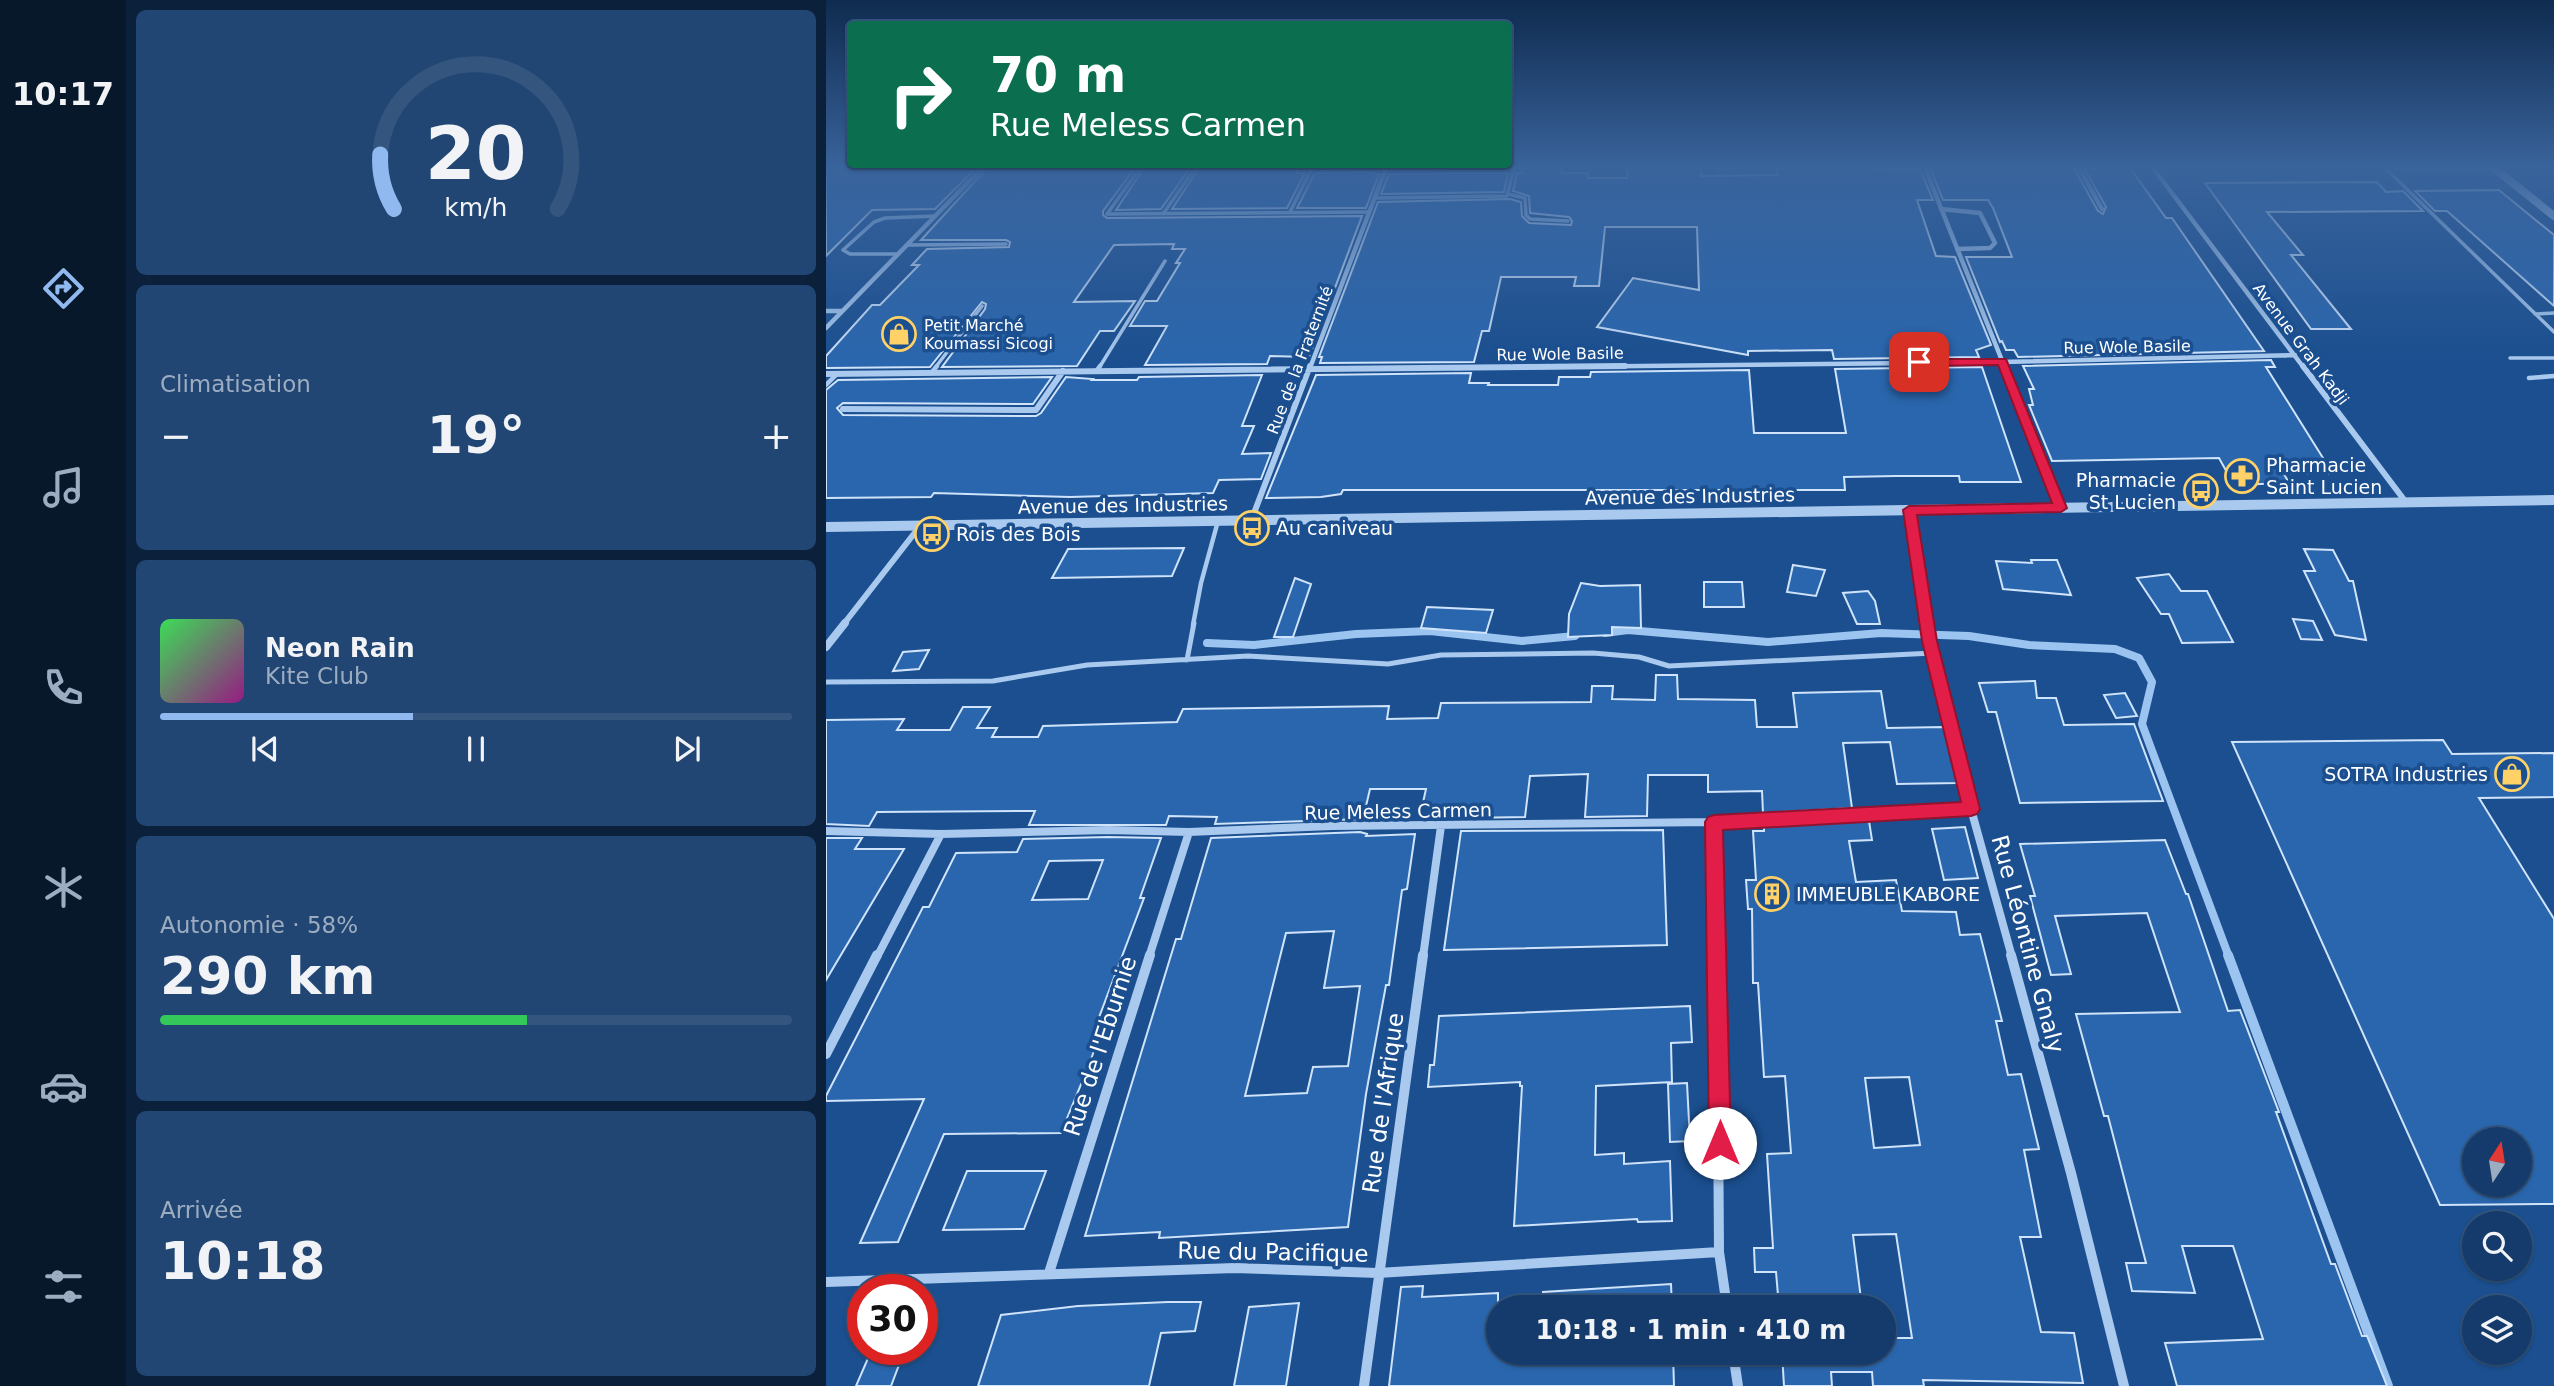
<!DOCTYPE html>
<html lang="fr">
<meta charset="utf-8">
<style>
:root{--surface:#143b6b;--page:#214673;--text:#f1f3f6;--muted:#9dadc1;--line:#33557e;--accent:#90b9f0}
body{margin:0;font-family:"DejaVu Sans",sans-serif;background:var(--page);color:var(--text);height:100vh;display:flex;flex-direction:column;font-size:26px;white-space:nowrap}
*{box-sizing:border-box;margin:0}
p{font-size:23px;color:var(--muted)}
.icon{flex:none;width:38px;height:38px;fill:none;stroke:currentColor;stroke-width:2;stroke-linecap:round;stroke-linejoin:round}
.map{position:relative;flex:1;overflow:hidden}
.drawer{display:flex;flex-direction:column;gap:10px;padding:10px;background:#0b203b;width:700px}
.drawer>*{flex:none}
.guide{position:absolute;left:21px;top:21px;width:665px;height:147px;border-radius:7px;box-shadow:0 2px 5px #0004,0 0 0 2px var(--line);background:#0b6e4f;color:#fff;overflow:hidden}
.needle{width:46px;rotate:12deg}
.buttons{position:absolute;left:1636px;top:1127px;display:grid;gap:14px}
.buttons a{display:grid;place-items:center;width:70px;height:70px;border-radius:50%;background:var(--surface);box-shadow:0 2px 5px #0004,0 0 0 2px var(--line);font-size:35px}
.speed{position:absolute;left:21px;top:1274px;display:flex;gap:14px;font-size:35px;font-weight:700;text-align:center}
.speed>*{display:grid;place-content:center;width:91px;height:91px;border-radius:50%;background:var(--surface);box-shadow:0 2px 5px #0004,0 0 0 2px var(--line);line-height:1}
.speed .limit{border:10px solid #d22;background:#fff;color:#111}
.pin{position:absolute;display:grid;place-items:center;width:60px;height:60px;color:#fff;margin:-30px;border-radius:14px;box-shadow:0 4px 10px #0006}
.me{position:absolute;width:77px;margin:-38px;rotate:0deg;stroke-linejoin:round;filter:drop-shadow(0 0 5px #0008)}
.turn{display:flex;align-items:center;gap:24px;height:147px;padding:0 28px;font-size:32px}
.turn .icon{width:91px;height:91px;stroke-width:2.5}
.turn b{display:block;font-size:49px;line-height:60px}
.big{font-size:52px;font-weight:600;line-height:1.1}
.drawer .card{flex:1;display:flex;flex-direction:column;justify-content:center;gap:10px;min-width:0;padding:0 24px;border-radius:10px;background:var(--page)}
.drawer .dial{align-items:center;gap:0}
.dial svg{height:182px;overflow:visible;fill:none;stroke:var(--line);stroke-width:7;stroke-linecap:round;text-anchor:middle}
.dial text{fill:var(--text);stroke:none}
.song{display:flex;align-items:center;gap:21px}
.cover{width:84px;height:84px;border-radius:10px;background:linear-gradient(135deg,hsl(130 70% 55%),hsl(310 70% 35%))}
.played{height:7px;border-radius:4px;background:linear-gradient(90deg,var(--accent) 40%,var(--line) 40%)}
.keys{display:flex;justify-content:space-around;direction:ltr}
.heat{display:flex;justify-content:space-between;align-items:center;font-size:38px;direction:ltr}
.charge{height:10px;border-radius:5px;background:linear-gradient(90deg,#34c759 58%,var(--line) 0)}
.trip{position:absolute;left:660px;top:1295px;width:410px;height:70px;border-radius:35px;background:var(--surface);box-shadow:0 2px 5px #0004,0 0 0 2px var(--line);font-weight:600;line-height:70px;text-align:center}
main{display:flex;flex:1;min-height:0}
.dock{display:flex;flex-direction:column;width:126px;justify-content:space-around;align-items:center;background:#08182b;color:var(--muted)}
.dock .icon{width:49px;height:49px}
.dock .on{color:var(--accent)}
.dock b{font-size:32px;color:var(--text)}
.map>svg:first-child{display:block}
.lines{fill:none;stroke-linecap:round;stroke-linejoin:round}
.stream-far1{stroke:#9cc4f0;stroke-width:8}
.stream{stroke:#9cc4f0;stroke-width:10}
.building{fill:#2a66ad;stroke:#cfe3fa;stroke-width:2;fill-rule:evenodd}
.service-far2{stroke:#a9c9ee;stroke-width:3.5}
.service-far1{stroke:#a9c9ee;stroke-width:4.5}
.service{stroke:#a9c9ee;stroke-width:5}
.minor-far3{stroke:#a9c9ee;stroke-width:4.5}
.minor-far2{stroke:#a9c9ee;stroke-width:6}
.minor-far1{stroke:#a9c9ee;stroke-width:8}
.minor{stroke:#a9c9ee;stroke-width:10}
.tertiary-far1{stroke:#a9c9ee;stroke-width:8}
.tertiary{stroke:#a9c9ee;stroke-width:10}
.route{fill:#e11d48;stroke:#92132f;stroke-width:2}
.labels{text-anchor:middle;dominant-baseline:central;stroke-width:7;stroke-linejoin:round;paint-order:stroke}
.far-poi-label{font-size:16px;fill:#fff;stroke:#1b4f8f;text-anchor:start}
.far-street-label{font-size:16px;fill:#fff;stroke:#1b4f8f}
.poi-label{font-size:19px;fill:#fff;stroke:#1b4f8f;text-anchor:start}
.street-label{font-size:19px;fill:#fff;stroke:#1b4f8f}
.near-street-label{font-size:23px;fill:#fff;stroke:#1b4f8f}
</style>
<main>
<nav class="dock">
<b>10:17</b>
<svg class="icon on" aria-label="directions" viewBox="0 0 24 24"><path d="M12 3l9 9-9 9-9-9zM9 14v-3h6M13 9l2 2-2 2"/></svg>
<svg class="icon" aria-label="music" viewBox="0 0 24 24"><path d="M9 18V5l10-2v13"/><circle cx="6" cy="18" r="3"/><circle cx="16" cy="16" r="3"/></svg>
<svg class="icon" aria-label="phone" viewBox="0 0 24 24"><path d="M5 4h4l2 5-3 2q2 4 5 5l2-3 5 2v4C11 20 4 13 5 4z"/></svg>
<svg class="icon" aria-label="climate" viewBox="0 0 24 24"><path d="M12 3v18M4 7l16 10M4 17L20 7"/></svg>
<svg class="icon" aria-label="car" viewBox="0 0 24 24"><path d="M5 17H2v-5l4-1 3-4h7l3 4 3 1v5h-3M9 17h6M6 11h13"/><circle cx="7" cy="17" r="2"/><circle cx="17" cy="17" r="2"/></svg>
<svg class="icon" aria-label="filters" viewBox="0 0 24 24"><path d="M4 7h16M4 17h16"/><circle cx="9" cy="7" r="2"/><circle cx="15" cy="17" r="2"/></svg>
</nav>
<section class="drawer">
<div class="card dial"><svg viewBox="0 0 100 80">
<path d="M14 69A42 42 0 1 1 86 69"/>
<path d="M14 69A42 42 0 0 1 8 45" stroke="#90b9f0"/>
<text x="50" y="56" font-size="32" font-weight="700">20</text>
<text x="50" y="72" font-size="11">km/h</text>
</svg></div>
<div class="card"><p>Climatisation</p>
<div class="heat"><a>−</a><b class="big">19°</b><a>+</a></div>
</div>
<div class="card">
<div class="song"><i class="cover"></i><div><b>Neon Rain</b><p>Kite Club</p></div></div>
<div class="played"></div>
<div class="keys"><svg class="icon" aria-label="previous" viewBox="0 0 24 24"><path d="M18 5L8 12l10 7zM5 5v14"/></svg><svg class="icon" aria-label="pause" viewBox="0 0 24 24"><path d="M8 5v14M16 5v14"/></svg><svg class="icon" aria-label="next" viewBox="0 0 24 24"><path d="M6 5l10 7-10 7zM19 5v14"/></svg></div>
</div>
<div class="card"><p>Autonomie · 58%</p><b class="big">290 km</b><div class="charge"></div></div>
<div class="card"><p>Arrivée</p><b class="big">10:18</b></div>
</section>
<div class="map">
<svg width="1728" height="1386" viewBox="0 0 1728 1386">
<rect width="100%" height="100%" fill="#1b4f8f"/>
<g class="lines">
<!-- stream-far1 -->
<path class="stream-far1" d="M779,633l23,-3 140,12 113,-9 88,3 60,9 86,4 24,9 13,24 -10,42 87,233
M381,643l47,2 102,-11 74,-3 92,10 53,-5"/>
<!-- stream -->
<path class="stream" d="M1402,955l160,431"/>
</g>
<!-- building -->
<path class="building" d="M0,168h150l-41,41 -63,1 -46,46z
M161,168h148l-32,43v4l4,3 255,-2 -53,141 -39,-1 -3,8 -122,1 22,-39h-37l15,-25h12l23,-38h-4l9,-14h-13l2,-5 -60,1 -40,57 61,-1 -21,30h-14l-23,35 -135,1 43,-58 1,-5 -4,-2 -52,65 -104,1v-12l46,-51h8l39,-40h-7l15,-16 82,-2 1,-5 -4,-2h-85z
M318,168h46l-29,41 -45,1z
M373,168h99l-2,5h9l-18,35 -115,1z
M697,168h39l-1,5h27v5h39l1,-9 7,-1h66v8l77,-1 -1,-7 143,1 13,31h-16l19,56 19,1 36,88 -15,5 3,7 -145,2 -2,-9 -84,1v4l-151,-28 36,-49 66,12 -2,-63h-92l-6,59h-25l2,-9h-75l-12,54h-7l-8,31 -154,1 2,-6h-3l59,-155 132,-3 11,3 1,14 7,7 42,2 1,-4 -3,-4 -39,-4 -1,-17 -16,-5 4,-18h5z
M1104,168h144l24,43 5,3 3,-7 -22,-39h46l36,50h6l92,133 -246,6 -4,-7h-8l-4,-9 -2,1 -34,-85h46l-19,-49 -5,-8h-45z
M539,172l14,2 -13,34h-69l18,-35z
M637,173h45l-4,19 -123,2 8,-20z
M1551,182l9,10 17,-1 20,20 -156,1 36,43h-12l60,74h-40l-106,-146z
M1673,190l55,45v71l-107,-95h-12l-20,-20z
M1445,360l4,7h-9l67,107h-49l5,9 -55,2 -15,-27 -167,3 -23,-56h4l-4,-16h5l-11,-23z
M1156,367l39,115h-61l-1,-6h-63l-52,1 1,13h-502l-2,4 -20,3 -55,1 50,-123 155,-2 -2,10h20l-1,2h70l1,-8h31l1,-5 158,-2 5,63h92l-11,-64z
M436,375l-20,51h12l-12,28 29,-1 -10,26 -42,1 -6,13 -143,4 -136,-4 -3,4 -105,1v-108l12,-10 214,-3 -19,27 -190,-1 -6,5 6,7 193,1 5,-3 25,-36 27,2 -1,1h45l2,-3z
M358,548l-12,28 -120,2 16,-29z
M1478,549l29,1 16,31h4l13,59 -31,-5 -31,-64h11z
M1205,560h26l14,35 -68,-6 -7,-28 36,2z
M967,565l32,5 -9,26 -29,-4z
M1343,574l12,17h26l26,51 -51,1 -13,-29h-8l-24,-36z
M469,578l16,6 -18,53h-19z
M878,582h38l2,25h-40z
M755,583l19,3 40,-1 1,43 -29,-1v8l-44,2 1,-23z
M1042,591l7,10 5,23h-23l-14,-31z
M601,607l66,3 -7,23 -65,-5z
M1467,619l20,2 9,19 -21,-1z
M103,650l-10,19 -26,2 10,-19z
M830,675h21l1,24 77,1 2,27h40l-4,-34 88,-2 6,37 57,-1 13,56 -60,1 -7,-42 -47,1 9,65 -89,5 -1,-22 -54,1v-17h-60l-1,41 -62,1 3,-43 -58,2 -5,41 -62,1 2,-11h-43l4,-18h-56l-7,30 -148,5 2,-7 -48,-1 -3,9h-137l6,-14 -158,1 -8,14 -43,-2v-104l78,-1 -7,11h53l13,-23h27l-13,21h20l-5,9h46l5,-11 134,-4 6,-13 206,-3 -2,13 51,-1 3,-15 150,-1 1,-16h21l-1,13 43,1z
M1209,681l2,17h19l8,27 70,-1 29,77 -143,2 -24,-91h-8l-9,-29z
M1299,693l12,23 -21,2 -12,-23z
M1617,740l9,14 102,-1v44l-75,1 75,121v285l-114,1 -208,-463zM1648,1139h46v46h-46z
M1043,821l3,19 -23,1 7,41 40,-2 6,31 54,1 4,23 20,-1 22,87h-6l12,54 13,-1 18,75 -15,1 17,87h-21l21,95 33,1 9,50 -160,-3 1,6h-51l-1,-14h-41l1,14h-48l-2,-33h101v-15h29l-16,-104 -43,1 9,72h-83l-3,-35h-21l-1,-24h19l-6,-94 24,-1 -6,-77 -21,1 -6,-94h-5l-1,-74h-4l-2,-29h10l-3,-49h11v-5zM1083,1077l11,68 -46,3 -9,-70z
M1139,827l13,51 -34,2 -12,-51z
M837,830l4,115 -223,5 17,-119z
M534,832l7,2 -1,2 49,-2 -8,55 -5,1 -13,95h-3l-20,109 -18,133 -189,11 1,-6 -75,4 91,-297h5l30,-101zM508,931l-10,57 36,-2 -12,80 -35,1 -6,26 -62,3 41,-163z
M282,837l53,1 -21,60h4l-49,130h7l-13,37 -28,68 -117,1 -46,108 -38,1 64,-144 -98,2v-5l97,-189h6l27,-54 61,-1 6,-13zM277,860l-15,39 -56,1 17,-39z
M0,838h36l-7,11h49l-78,131z
M1339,840l21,54h2l40,117 12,-1 39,102h-3l55,152h4l27,72h5l20,50h-210l-12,-43 98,-4 -30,-93h-51l13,47 -63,-2 -6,-28h20l-38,-147h-4l-28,-102 104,-2 -33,-99 -92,3 16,58 -20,1 -21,-79h5l-15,-52z
M864,1006l2,36 -21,1 1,39 -76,4 -1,69 29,-2v11l46,-3 2,60 -34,1 -1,-3 -123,7 8,-140h-2v-4l-92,5 2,-22h4l5,-49z
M861,1083l3,58 -20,1 -2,-58z
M141,1171h79l-22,58 -81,1z
M845,1284l1,23h-128l-1,-15z
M597,1286l-1,11 76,-4v60h175l1,33h-285l12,-99z
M342,1302h33l-6,29 -34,2 -12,53h-171l23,-71 77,-9z
M473,1303l-13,83h-52l15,-79z
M46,1349h33l-14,37h-35z"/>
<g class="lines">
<!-- service-far2 -->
<path class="service-far2" d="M314,168l-33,46 262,-2
M1559,168l169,164
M892,169l22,-1
M682,194l17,4 1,17 4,4 38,2
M549,198l132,-2 7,-28
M464,212l22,-44
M337,214l32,-46
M81,245l99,-1
M72,254h-48l-7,-4 31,-28 11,-4 50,-2
M1709,314l19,-1
M1684,358h44
M109,368l47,-62
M273,368l66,-107"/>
<!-- service-far1 -->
<path class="service-far1" d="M271,370l3,-4
M106,372l5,-6
M1703,378l25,-2
M0,385l11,-11
M367,625l8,-42 17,-62"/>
<!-- service -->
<path class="service" d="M361,660l7,-37
M0,682l167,-1 94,-16 161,-9 140,8 53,-9 152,-2 46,4 30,9 264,-13"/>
<!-- minor-far3 -->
<path class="minor-far3" d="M1099,168l80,200
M1253,168l23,41
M1327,168l151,200
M1570,168h98
M1115,209l39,4 15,30 -5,5 -33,1
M0,311h16
M0,328l156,-160
M484,368l76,-200
M628,368l548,-6 293,-7"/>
<!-- minor-far2 -->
<path class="minor-far2" d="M1178,366l57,141
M1477,366l102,135
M0,374l799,-8
M17,409l193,1 27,-39
M1083,510l18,115
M425,521l59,-155
M17,625l77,-99"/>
<!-- minor-far1 -->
<path class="minor-far1" d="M1101,623l44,186 41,148
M0,647l19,-24
M888,822l3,135
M0,831l115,3 167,-4 81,2 143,-6 382,-4 257,-13
M51,957l64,-123
M323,957l40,-125
M597,957l18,-131"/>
<!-- minor -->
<path class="minor" d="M891,955l2,297 8,55
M1185,955l60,218 53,213
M0,1054l51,-99
M223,1273l101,-318
M0,1282l409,-14 143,5 341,-21
M907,1353l5,33
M538,1386l59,-431"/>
<!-- tertiary-far1 -->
<path class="tertiary-far1" d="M1668,168l60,48"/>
<!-- tertiary -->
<path class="tertiary" d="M0,527l1728,-27"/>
</g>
<!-- sky -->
<linearGradient id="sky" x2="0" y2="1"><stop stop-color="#0f2b4f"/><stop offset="0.46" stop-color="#39639b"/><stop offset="1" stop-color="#39639b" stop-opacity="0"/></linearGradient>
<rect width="1728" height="362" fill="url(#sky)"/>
<!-- route -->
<path class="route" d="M1180,359l61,149 -6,4 -144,3 20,126 43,168 -3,5 -6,2 -248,14 8,313 -4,8 -7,3 -8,-3 -3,-8 -4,-321 3,-5 6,-2 247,-13 -39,-161 -19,-131 6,-4 143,-3 -54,-138 -79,1 -6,-4 6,-3z"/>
<!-- icons -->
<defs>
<g id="shop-ring" transform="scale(1.75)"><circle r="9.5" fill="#1b4f8f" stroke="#ffd166" stroke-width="1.5"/><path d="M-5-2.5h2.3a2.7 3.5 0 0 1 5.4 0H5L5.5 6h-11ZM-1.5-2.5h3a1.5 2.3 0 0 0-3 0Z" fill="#ffd166"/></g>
<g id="pharmacy-ring" transform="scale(1.75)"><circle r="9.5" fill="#1b4f8f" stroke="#ffd166" stroke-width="1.5"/><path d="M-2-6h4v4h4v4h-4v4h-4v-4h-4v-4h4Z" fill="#ffd166"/></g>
<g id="bus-ring" transform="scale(1.75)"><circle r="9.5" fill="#1b4f8f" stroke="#ffd166" stroke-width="1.5"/><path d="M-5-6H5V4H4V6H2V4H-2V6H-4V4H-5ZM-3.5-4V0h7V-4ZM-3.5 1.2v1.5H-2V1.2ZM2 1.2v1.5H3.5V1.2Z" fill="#ffd166"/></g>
<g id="building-ring" transform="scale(1.75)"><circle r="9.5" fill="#1b4f8f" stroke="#ffd166" stroke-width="1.5"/><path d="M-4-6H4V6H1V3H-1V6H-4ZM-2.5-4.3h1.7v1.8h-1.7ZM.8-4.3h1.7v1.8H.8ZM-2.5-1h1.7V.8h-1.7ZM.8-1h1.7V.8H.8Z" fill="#ffd166"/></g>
</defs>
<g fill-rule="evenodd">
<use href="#shop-ring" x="73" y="334"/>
<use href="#pharmacy-ring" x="1416" y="476"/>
<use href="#bus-ring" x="1375" y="491"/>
<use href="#bus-ring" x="426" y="528"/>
<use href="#bus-ring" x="106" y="534"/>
<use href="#shop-ring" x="1686" y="774"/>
<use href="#building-ring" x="946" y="894"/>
</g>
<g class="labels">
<!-- far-poi labels -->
<g class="far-poi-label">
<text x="98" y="325">Petit Marché<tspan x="98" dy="18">Koumassi Sicogi</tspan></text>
</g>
<!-- far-street labels -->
<g class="far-street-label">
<text transform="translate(1475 344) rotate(53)">Avenue Grah Kadji</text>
<text transform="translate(1301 347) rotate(-1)">Rue Wole Basile</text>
<text transform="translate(734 354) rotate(-1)">Rue Wole Basile</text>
<text transform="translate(474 360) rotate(-69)">Rue de la Fraternité</text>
</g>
<!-- poi labels -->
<g class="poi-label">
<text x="1440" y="465">Pharmacie<tspan x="1440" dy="22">Saint Lucien</tspan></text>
<text x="1350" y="480" text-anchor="end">Pharmacie<tspan x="1350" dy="22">St Lucien</tspan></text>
<text x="450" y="528">Au caniveau</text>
<text x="130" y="534">Rois des Bois</text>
<text x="1662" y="774" text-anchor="end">SOTRA Industries</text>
<text x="970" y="894">IMMEUBLE KABORE</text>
</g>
<!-- street labels -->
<g class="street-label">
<text transform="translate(864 496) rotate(-1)">Avenue des Industries</text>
<text transform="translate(297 505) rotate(-1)">Avenue des Industries</text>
<text transform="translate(572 811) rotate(-1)">Rue Meless Carmen</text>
</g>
<!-- near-street labels -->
<g class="near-street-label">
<text transform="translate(1202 944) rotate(75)">Rue Léontine Gnaly</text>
<text transform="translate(274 1046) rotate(-72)">Rue de l'Eburnie</text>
<text transform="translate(557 1103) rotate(-82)">Rue de l'Afrique</text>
<text transform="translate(447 1252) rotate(1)">Rue du Pacifique</text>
</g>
</g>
</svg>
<div class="buttons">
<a><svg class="needle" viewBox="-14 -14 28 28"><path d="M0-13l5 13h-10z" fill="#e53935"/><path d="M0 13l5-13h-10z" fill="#9dadc1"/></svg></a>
<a><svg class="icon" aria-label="search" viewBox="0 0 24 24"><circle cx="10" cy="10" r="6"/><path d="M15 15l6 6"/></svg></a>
<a><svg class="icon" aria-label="layers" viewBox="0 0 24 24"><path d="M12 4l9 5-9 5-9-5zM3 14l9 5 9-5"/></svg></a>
</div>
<div class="speed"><div class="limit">30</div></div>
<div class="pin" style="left:1093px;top:362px;background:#d93025"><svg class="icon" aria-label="arrive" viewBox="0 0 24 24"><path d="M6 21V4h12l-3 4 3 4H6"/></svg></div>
<svg class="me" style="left:894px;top:1143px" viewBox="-20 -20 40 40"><circle r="19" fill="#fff"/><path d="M0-13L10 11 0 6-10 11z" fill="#e11d48"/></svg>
<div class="trip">10:18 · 1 min · 410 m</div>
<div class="guide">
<div class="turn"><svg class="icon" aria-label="right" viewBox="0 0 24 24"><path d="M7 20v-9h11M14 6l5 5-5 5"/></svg><div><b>70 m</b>Rue Meless Carmen</div></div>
</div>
</div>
</main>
